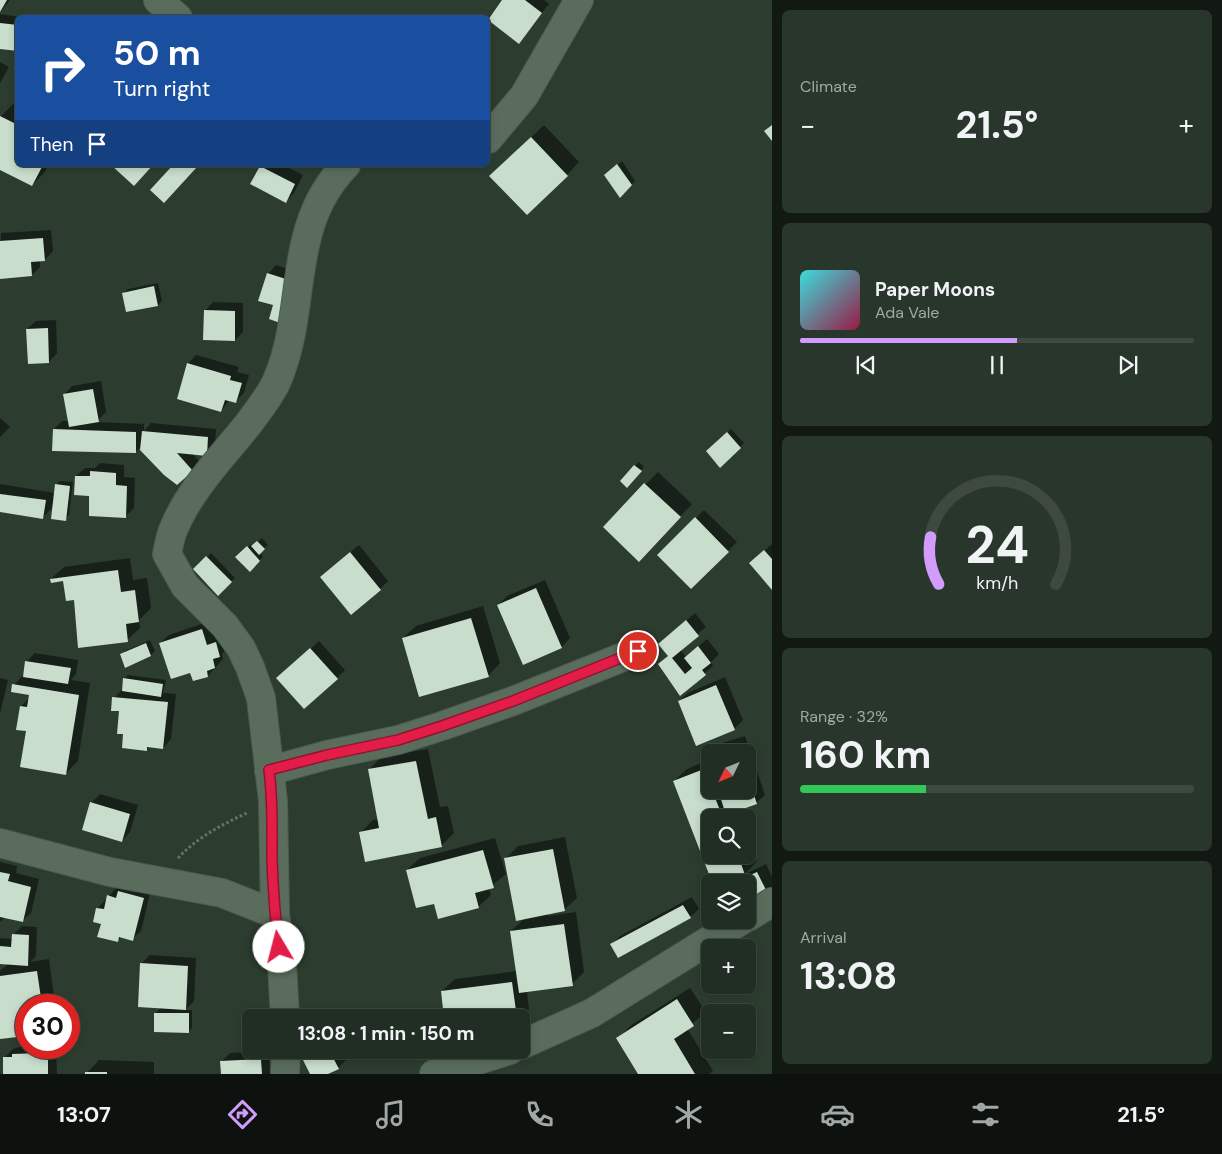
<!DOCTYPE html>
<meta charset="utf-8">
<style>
:root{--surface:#212e23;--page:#29362b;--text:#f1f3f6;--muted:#a2a8a6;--line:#3e4a41;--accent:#d29cfd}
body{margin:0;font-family:"DM Sans",sans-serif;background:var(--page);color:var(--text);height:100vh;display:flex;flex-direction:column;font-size:19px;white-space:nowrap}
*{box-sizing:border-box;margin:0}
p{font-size:16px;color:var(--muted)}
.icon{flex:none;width:28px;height:28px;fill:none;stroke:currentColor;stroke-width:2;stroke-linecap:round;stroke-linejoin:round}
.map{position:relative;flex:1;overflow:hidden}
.details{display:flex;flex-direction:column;gap:10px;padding:10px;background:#121913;width:450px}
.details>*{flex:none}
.top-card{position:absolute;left:15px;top:15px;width:475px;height:152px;border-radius:8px;box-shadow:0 2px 8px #0003,0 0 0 1px var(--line);background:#1a4fa0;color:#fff;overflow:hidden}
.needle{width:32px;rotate:227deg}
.fabs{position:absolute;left:701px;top:744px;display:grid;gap:10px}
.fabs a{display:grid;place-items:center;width:55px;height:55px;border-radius:8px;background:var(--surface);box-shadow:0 2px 8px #0003,0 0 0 1px var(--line);font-size:25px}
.speed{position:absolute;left:15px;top:994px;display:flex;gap:10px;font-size:25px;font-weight:700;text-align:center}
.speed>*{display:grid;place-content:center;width:65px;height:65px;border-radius:50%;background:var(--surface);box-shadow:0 2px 8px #0003,0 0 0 1px var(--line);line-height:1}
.speed .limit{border:8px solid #d22;background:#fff;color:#111}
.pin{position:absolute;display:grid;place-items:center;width:42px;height:42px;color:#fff;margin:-21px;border:2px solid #fff;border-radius:50%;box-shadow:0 1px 5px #0007}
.me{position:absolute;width:55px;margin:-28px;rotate:352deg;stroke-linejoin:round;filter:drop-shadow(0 0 4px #0008)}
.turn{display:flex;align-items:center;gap:18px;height:105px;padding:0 15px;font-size:22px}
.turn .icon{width:65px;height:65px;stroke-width:2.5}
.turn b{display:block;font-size:35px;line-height:42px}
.then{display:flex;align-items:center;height:48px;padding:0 15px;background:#0003;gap:10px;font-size:19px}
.big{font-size:38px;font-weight:700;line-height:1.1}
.details .widget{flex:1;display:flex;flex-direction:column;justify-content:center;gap:8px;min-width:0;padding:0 18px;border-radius:8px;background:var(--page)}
.details .dial{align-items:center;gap:0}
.dial svg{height:130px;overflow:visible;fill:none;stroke:var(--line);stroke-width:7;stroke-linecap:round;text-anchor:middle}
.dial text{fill:var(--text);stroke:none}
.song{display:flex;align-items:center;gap:15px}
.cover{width:60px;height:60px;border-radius:8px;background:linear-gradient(135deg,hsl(180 70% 55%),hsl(340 70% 35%))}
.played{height:5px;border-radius:2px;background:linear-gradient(90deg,var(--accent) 55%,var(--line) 55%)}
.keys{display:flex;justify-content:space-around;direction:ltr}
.heat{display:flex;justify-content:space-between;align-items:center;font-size:28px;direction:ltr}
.charge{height:8px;border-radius:4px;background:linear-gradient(90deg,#34c759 32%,var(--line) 0)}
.trip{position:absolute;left:242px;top:1009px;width:288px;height:50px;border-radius:8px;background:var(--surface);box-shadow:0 2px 8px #0003,0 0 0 1px var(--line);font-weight:700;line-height:50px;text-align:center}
.tabs{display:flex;height:80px;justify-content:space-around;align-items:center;background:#0d120e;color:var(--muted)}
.tabs .icon{width:35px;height:35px}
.tabs .on{color:var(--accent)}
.tabs b{font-size:22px;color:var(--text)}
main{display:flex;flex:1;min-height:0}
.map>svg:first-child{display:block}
.shadow{fill:#0007;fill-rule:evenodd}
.building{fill:#c8ddcb}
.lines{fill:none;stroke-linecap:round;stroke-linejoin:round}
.minor-casing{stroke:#4c5b4f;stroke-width:30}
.path{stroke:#667569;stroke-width:3;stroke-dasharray:2.5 2.5;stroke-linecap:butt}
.minor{stroke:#5a6d5d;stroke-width:28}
.route-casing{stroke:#92132f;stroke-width:12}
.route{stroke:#e11d48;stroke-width:9}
</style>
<main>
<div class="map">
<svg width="772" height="1074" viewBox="0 0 772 1074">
<rect width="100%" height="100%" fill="#2c3d2f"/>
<!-- shadow -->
<path class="shadow" d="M0,0h10l-10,12z
M503,0h41l5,4 -30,38z
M0,14l27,4h-9l-1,32 -17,-2z
M0,62l9,5 -9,16z
M13,104l5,3v58h30l-3,7 -13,13 -32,-16v-52z
M544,125l35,37 -12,13 -63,-11z
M622,161l13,20 -15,15 -10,-25z
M173,165h24l-25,28 2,-27z
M262,165h21l20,10 -9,18 -8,8 -34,-18z
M51,230l2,21 -8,9h-5v7l-8,8 -32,3 1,-45z
M276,265l21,7 -23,32 -6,-30z
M158,283l4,18 -4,4 -31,6 -3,-18 4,-4z
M213,302l30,1v29l-8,8 -30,-29z
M56,320l1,33 -8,9 -22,-33 9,-8z
M196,355l43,12 -2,5 12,3 -5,18 -9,9 -5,-2 -9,11 -33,-47z
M101,381l5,31 -10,10 48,2v7l7,-8 65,6 -1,17 -9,8 -14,-1 8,9 -8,8 -50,-24 -7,6 -81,-23 8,-8h7l-5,-26 8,-9z
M0,418l10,9 -10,10z
M731,429l13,14 -24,23 -12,-14z
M639,462l5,5 -13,15 4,-16z
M100,463l24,2v12l11,1 -1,30 -8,8 -50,-40 9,-8h10z
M658,472l34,32 -41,43 -47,-20z
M60,481l13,1 -4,33 -4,4 -11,-13 -11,11 -43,-6v-27l55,9 1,-8z
M704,510l33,32 -46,45 -32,-32z
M262,538l6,7 -8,7 3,5 -13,13 -13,-13 14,-13 2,2z
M772,544v44l-13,-33z
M359,545l29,36 -8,8 -50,-20z
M211,553l24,25 -17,16 -23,-25z
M130,558l3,22 14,-2 4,30 -12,12 1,8 -13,12 -52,-42 -10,-18 -14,-1 13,-12z
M545,580l25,58 -8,9 -38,16 -26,-58 9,-9z
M483,606l17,57 -12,13 -85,-38 13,-12z
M695,613l11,14 -26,22 6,8 21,-18 12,15 -8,8 2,4 -32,28 -21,-30 9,-9 -10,-11z
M210,621l5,16 9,-3 4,13 -6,7 1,5 -15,17 -17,-5 -31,-28 9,-8z
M150,640l5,11 -4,4h-30l4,-4z
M319,641l26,29 -8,8 -51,-8z
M35,653l43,7 -2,14 -5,6 19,3 -12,78 -12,12 -39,-43 -6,-24 9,-8 1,-4 -17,-9 10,-11 2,-12z
M128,675l38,5 -3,13 13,1 -5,45 -8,9 -13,-2 -3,4 -23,-17 -3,-23 -7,-12 8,-8 2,-11z
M725,677l18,43 -9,9 -55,-28 9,-8z
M0,678l8,2 -8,34z
M745,736l20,59 -9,8 -19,7 3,8h-30v37h38v-19l9,25 -12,13 21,-10 6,13v21l-24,13v-29h-34l-40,-101 13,-12 22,-9 -2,-6 9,-9zM710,752h38v38h-38z
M428,749l12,58 8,-1 6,27 -13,13 -81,-13 13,-13 6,-1 -10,-49 12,-13z
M100,794l38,11 -8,27 -8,9 -31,-38z
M565,837l12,61 -13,12 -16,3v3l28,-4 8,60 -12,12 -45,7 2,18 -8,9h-75l-4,-27 13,-12 62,-8 -6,-40 14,-13 -20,-59 13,-13z
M495,838l11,36 -17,14 2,7 -13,12 -43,-5 -28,-32 13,-12z
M0,862l17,4 -1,7 23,6 -8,34 -9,8 -17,-4 -5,5z
M128,883l23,6 -10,42 -9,8 -10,-3 -5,5 -15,-18 -4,-15 19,-21 5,2z
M692,897l7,12 -9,8 -78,27 8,-8z
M22,926l15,1 -1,29 -6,6 19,-3 6,46h-29v30l-26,3v-67l8,-7 -8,-1v-25l13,1v-4z
M150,955l46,3 -2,43 -9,9h7v18l-4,4 -32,-19 5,-6 -19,-44z
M690,988l16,24 -19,16 26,43 -4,3h-69l-22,-35 12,-13z
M26,1045v3h23v3h7l1,23h-52l-1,-16 9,-9z
M300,1050h42l4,10 -8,8 -13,6h-14z
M269,1051l1,23h-48l-1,-12 9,-9z
M99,1060l55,2v12h-68z"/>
<!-- building -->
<path class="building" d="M0,0h7l-7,12z
M502,0h23l17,13 -23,31 -31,-24z
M0,23l18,2v26l-18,-2z
M0,116l18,9v40h25l-11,21 -32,-16z
M772,125v16l-8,-10z
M531,137l37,39 -41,39 -38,-39z
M617,164l15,21 -12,13 -16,-23z
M111,165h42l-19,21z
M173,165l24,2 -33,36 -14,-13z
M260,166l35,18 -9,19 -36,-19z
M43,238l2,23 -14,1 1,14 -32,3v-38z
M267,273l22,7 -6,44 -14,-5 4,-14 -15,-4z
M154,286l4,20 -32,6 -4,-19z
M204,310l31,1v30l-32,-1z
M48,328l1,35 -21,1 -2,-35z
M187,363l44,13 -1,4 12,3 -6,20 -11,-3 -4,12 -44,-13z
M93,389l6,33 -30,5 -6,-33z
M53,429l83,3v21l-84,-2z
M142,431l66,6 -1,19 -30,-3 16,18 -16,14 -13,-10 -24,-25z
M727,432l14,16 -21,20 -14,-17z
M634,465l8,6 -15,17 -7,-7z
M90,471l26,2v12l11,1 -1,32 -37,-2v-20l-15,-1 1,-19h15z
M644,483l37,34 -42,45 -36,-35z
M55,484l15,2 -4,35 -15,-2z
M0,494l46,6 -3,19 -43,-7z
M695,517l34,35 -38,37 -34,-34z
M257,541l8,8 -6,6 -8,-9z
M247,546l13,15 -10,11 -15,-15z
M764,550l8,9v31l-23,-27z
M350,552l31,38 -30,25 -31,-38z
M206,556l26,26 -14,14 -25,-27z
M118,570l3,22 14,-2 4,32 -13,2 2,18 -50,6 -4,-48 -8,1 -3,-20 -12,2 -1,-4z
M536,588l26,60 -39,17 -26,-60z
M471,618l18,59 -70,20 -17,-59z
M686,620l13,16 -27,22 13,16 7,-6 -8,-10 14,-12 13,17 -9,7 4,5 -26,21 -22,-32 10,-8 -10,-12z
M202,629l5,16 9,-3 4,15 -7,2 2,9 -8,3 1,6 -15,4 -3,-8 -19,6 -12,-36z
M146,643l5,13 -26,12 -5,-14z
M310,648l28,31 -34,30 -28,-31z
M25,661l46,7 -3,16 -45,-7z
M123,678l40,6 -2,13 -39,-6z
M12,684l67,11 -13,80 -46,-8 6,-36 -10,-1 4,-24 7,1 2,-12 -18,-3z
M716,685l19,45 -39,16 -18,-45z
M112,697l56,5 -5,47 -16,-2v4l-25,-3 1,-14h-6l2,-23h-8z
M737,744l3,8h-30z
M710,752v13l-4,-11z
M416,761l12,58 8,-2 6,30 -77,15 -6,-30 20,-4 -11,-59z
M704,769l6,21h2l11,28h-13v37h28l7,20 -19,7h-14l-39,-101z
M748,777l9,27 -31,11 -8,-25h30z
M90,802l40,12 -8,28 -40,-12z
M553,849l12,62 -49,10 -12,-63z
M483,850l11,38 -19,5 4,15 -41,11 -4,-15 -18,4 -10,-38z
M0,872l10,2 -2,7 23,6 -8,35 -23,-5z
M757,872l14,28 -23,12v-30h-13z
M118,891l26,7 -11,43 -14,-4 -1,5 -21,-5 4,-13 -8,-2 3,-14 8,1 3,-14 9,3z
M710,894v12l-4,-9z
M683,905l8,13 -73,40 -8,-14z
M564,924l9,62 -54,7 -9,-62z
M12,934l17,1 -1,31 -28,-2v-18l11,1z
M140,963l48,3 -2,44 -48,-3z
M37,971l5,34h-16v31l-26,3v-63z
M512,982l5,36h-73l-3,-27z
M677,999l17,27 -20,13 21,35h-57l-22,-36z
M154,1013h35v20l-35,-1z
M298,1050h31l10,19 -11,5h-18z
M41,1053v6h7v15h-45v-17h9v-3z
M261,1059l1,15h-41l-1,-13z
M85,1072h22v2h-22z"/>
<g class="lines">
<!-- minor casing -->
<g class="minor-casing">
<path id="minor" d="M158,0l20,18
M488,139l36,-43 55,-96
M269,771l58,-16 71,-15 44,-14 71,-25 125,-50
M0,843l110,29 112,21 53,21
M748,917l24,-15
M285,1018l-3,-54 -7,-50 -2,-113 -12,-103 -11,-31 -9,-19 -16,-22 -40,-40 -18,-32c2,-9 3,-18 7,-26 16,-39 49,-72 75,-105 10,-14 23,-29 29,-45 30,-72 8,-152 68,-213
M521,1045l71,-32 150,-93
M285,1074l1,-24
M434,1074l76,-24"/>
</g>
<!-- path -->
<path class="path" d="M178,858c20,-21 43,-33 69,-45"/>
<!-- minor -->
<use href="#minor" class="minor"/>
</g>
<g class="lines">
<!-- route casing -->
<g class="route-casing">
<path id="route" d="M279,947c-4,-29 -6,-59 -7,-88 0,-30 1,-59 -3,-89l58,-15 71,-15 44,-14 71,-25 125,-50"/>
</g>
<!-- route -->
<use href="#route" class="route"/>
</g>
</svg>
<div class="fabs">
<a><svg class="needle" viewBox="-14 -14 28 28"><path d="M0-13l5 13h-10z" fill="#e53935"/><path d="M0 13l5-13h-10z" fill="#a2a8a6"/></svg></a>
<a><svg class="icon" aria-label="search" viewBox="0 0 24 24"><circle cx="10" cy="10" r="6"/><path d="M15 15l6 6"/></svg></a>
<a><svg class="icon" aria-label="layers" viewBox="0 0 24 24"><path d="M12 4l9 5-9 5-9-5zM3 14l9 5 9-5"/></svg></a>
<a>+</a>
<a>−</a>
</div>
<div class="speed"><div class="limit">30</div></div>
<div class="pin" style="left:638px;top:651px;background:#d93025"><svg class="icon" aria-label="arrive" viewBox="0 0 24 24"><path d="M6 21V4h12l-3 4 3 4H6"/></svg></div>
<svg class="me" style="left:279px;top:947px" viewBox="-20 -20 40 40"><circle r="19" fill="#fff"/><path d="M0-13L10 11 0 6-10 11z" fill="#e11d48"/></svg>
<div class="trip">13:08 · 1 min · 150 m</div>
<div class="top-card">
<div class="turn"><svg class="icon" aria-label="right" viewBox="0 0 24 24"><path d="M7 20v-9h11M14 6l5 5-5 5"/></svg><div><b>50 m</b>Turn right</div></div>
<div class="then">Then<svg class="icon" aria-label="arrive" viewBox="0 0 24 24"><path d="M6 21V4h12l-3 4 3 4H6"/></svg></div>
</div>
</div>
<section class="details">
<div class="widget"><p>Climate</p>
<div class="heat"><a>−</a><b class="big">21.5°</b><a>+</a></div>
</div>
<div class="widget">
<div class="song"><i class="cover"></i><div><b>Paper Moons</b><p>Ada Vale</p></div></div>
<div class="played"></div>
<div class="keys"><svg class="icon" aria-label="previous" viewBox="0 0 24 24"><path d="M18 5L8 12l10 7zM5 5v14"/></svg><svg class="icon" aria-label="pause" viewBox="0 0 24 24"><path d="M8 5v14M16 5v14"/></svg><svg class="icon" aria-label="next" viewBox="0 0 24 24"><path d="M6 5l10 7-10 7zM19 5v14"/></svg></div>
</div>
<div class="widget dial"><svg viewBox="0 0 100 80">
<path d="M14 69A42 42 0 1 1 86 69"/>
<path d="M14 69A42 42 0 0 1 9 40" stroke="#d29cfd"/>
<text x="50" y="56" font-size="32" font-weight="700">24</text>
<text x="50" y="72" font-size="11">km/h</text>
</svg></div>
<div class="widget"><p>Range · 32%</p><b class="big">160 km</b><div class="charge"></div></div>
<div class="widget"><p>Arrival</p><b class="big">13:08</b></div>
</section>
</main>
<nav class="tabs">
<b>13:07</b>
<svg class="icon on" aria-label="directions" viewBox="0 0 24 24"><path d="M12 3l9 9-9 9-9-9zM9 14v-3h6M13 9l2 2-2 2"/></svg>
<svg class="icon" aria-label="music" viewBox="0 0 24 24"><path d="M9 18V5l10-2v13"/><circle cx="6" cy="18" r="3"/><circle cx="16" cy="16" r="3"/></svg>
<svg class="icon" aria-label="phone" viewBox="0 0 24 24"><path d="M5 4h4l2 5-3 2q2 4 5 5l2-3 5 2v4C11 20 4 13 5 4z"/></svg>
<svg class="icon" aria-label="climate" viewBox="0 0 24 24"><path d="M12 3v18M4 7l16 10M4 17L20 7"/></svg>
<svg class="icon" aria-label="car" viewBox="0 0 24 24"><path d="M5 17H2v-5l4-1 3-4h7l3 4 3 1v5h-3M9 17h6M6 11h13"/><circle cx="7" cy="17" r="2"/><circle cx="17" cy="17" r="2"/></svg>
<svg class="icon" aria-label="filters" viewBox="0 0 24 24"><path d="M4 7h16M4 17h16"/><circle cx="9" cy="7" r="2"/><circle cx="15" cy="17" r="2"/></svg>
<b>21.5°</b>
</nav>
